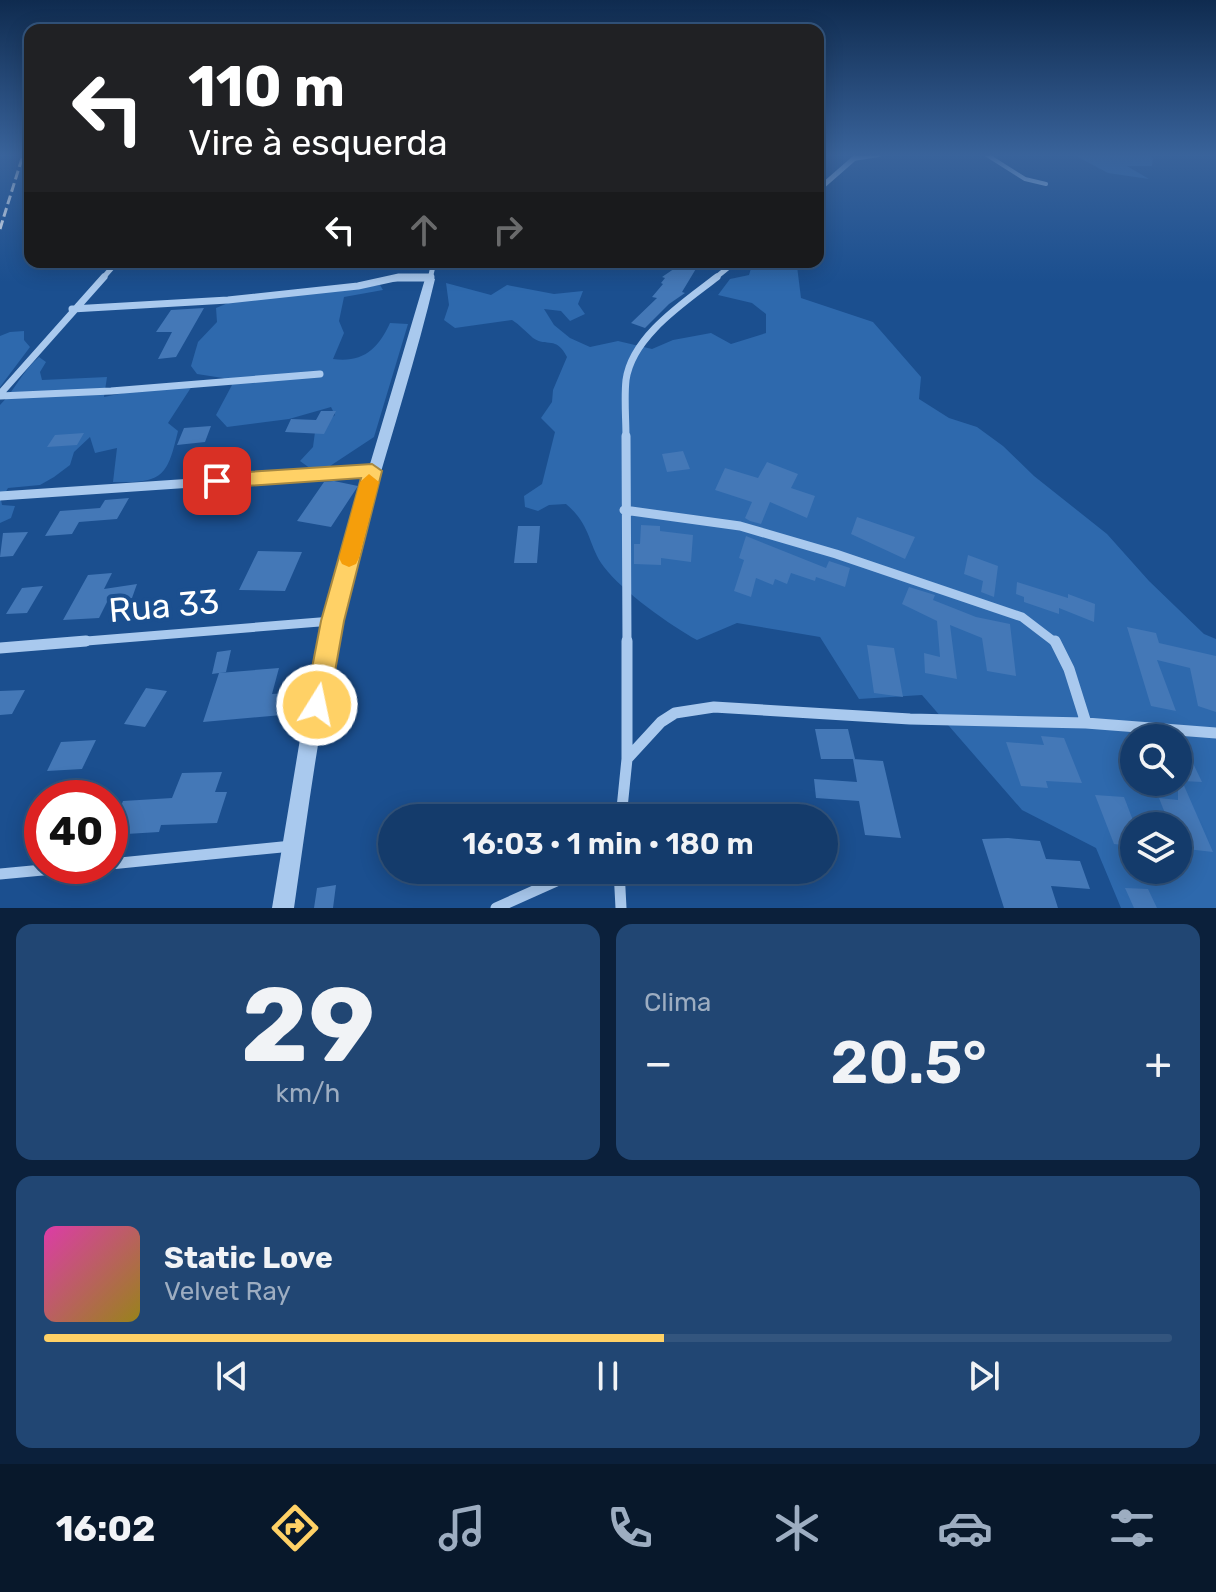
<!DOCTYPE html>
<html lang="pt">
<meta charset="utf-8">
<style>
:root{--surface:#143b6b;--page:#214673;--text:#f1f3f6;--muted:#9dadc1;--line:#33557e;--accent:#ffd166}
body{margin:0;font-family:Rubik,sans-serif;background:var(--page);color:var(--text);height:100vh;display:flex;flex-direction:column;font-size:30px;white-space:nowrap}
*{box-sizing:border-box;margin:0}
p{font-size:26px;color:var(--muted)}
.icon{flex:none;width:44px;height:44px;fill:none;stroke:currentColor;stroke-width:2;stroke-linecap:round;stroke-linejoin:round}
.map{position:relative;height:908px;overflow:hidden}
.drawer{display:flex;flex-direction:column;gap:16px;padding:16px;background:#0b203b;flex:1}
.drawer>*{flex:none}
.hud{position:absolute;left:24px;top:24px;width:800px;height:244px;border-radius:16px;box-shadow:0 4px 20px #0003,0 0 0 2px var(--line);background:#202124;color:#fff;overflow:hidden}
.tools{position:absolute;left:1120px;top:724px;display:grid;gap:16px}
.tools a{display:grid;place-items:center;width:72px;height:72px;border-radius:50%;background:var(--surface);box-shadow:0 4px 20px #0003,0 0 0 2px var(--line);font-size:40px}
.speed{position:absolute;left:24px;top:780px;display:flex;gap:16px;font-size:40px;font-weight:700;text-align:center}
.speed>*{display:grid;place-content:center;width:104px;height:104px;border-radius:50%;background:var(--surface);box-shadow:0 4px 20px #0003,0 0 0 2px var(--line);line-height:1}
.speed .limit{border:12px solid #d22;background:#fff;color:#111}
.pin{position:absolute;display:grid;place-items:center;width:68px;height:68px;color:#fff;margin:-34px;border-radius:16px;box-shadow:0 4px 12px #0006}
.me{position:absolute;width:88px;margin:-44px;rotate:10deg;stroke-linejoin:round;filter:drop-shadow(0 0 6px #0008)}
.turn{display:flex;align-items:center;gap:28px;height:168px;padding:0 32px;font-size:36px}
.turn .icon{width:104px;height:104px;stroke-width:2.5}
.turn b{display:block;font-size:56px;line-height:68px}
.lanes{display:flex;align-items:center;height:76px;padding:0 32px;background:#0003;justify-content:center;gap:40px;direction:ltr}
.lanes .off{opacity:.35}
.big{font-size:60px;font-weight:600;line-height:1.1}
.drawer .card{flex:1;display:flex;flex-direction:column;justify-content:center;gap:12px;min-width:0;padding:0 28px;border-radius:16px;background:var(--page)}
.drawer .dial{align-items:center;gap:0}
.dial b{font-size:104px;line-height:1}
.song{display:flex;align-items:center;gap:24px}
.cover{width:96px;height:96px;border-radius:12px;background:linear-gradient(135deg,hsl(320 70% 55%),hsl(50 70% 35%))}
.played{height:8px;border-radius:4px;background:linear-gradient(90deg,var(--accent) 55%,var(--line) 55%)}
.keys{display:flex;justify-content:space-around;direction:ltr}
.heat{display:flex;justify-content:space-between;align-items:center;font-size:44px;direction:ltr}
.drawer .tiles{flex:1;display:grid;gap:16px;grid-template-columns:1fr 1fr}
.card:last-child{grid-column:span 2}
.trip{position:absolute;left:378px;top:804px;width:460px;height:80px;border-radius:40px;background:var(--surface);box-shadow:0 4px 20px #0003,0 0 0 2px var(--line);font-weight:600;line-height:80px;text-align:center}
.tabs{display:flex;height:128px;justify-content:space-around;align-items:center;background:#08182b;color:var(--muted)}
.tabs .icon{width:56px;height:56px}
.tabs .selected{color:var(--accent)}
.tabs b{font-size:36px;color:var(--text)}
.map>svg:first-child{display:block}
.green{fill:#2e69ad;fill-rule:evenodd}
.building{fill:#4478b7}
.lines{fill:none;stroke-linecap:round;stroke-linejoin:round}
.service{stroke:#a9c9ee;stroke-width:4}
.minor-far3{stroke:#a9c9ee;stroke-width:5}
.minor-far2{stroke:#a9c9ee;stroke-width:7}
.minor-far1{stroke:#a9c9ee;stroke-width:9}
.minor{stroke:#a9c9ee;stroke-width:11}
.tertiary{fill:#a9c9ee;fill-rule:evenodd}
.rail{stroke:#fff;stroke-width:3;stroke-dasharray:9 4;stroke-linecap:butt}
.route{fill:#ffd166;stroke:#a68842;stroke-width:2}
.slow{fill:#f59e0b}
.labels{text-anchor:middle;dominant-baseline:central;stroke-width:8;stroke-linejoin:round;paint-order:stroke}
.near-street-label{font-size:34px;fill:#fff;stroke:#1b4f8f}
</style>
<div class="map">
<svg width="1216" height="908" viewBox="0 0 1216 908">
<rect width="100%" height="100%" fill="#1b4f8f"/>
<!-- green -->
<path class="green" d="M1074,155h76l3,4 -1,7h-25l22,13 -41,-6z
M753,262h48l-4,4 4,32 72,24 48,55 -2,22 30,19 28,9 26,19 31,30 73,58 42,47 55,53 12,5v269h-95l-25,-60 -74,-38 -100,-115 -63,4 -39,-62 -83,-14 -40,17c-26,-14 -75,-49 -93,-73 -16,-21 -12,-41 -38,-63l-17,1 -11,6 -13,-4 -1,-11 18,-12 13,-52 -14,-14 11,-16 1,-12 14,-33c-11,-22 -20,-9 -34,-19 -7,-6 -13,-13 -21,-18l-57,8 -11,-8 5,-15 -3,-22 45,12 16,-10 47,9 29,-3 -5,13 7,10 -15,7 -9,-10 -17,-2 10,16 16,13 20,9 28,-6 34,8 21,-9 38,-7 20,11 35,-11v-19l-14,-11 -34,-8 12,-16 19,-4zM1134,738h44v44h-44zM1134,826h44v44h-44z
M380,285l3,5 -39,7 -5,24 5,12 -11,26c30,4 45,-10 57,-36l18,1 -34,113 -44,29 -19,3 -11,-8 13,-14 2,-15 20,-17 -4,-8 -42,12 -62,8 -11,-12 16,-30 -9,-7 -26,-4 -6,-8 7,-24 19,-20 -1,-14 12,-5z
M24,331v9l6,7 -30,40v-51l10,-4z
M39,357l7,5 -6,10 2,8 65,-3 -3,20 29,-6 59,-5 -24,37 10,8c-11,47 -16,52 -65,51l4,-34 -22,5 -5,-16 -16,15 -4,13 -16,12 -14,8 -32,3 -7,12 1,5 13,1 -4,12 -11,5v-118c15,-15 23,-35 39,-48z"/>
<!-- building -->
<path class="building" d="M684,262h16l-18,30 3,1 -16,11 -24,24 -14,-5 26,-25 -5,-1 11,-13 -2,-1 4,-5 -3,-1z
M204,308l-28,49 -18,2 14,-27h-16l15,-22z
M321,411h15l-12,23 -39,-2 6,-13 25,1z
M211,426l-6,16 -28,3 7,-17z
M84,433l-7,12 -30,2 8,-12z
M683,451l7,18 -23,3 -5,-18z
M767,462l31,12 -7,14 24,8 -8,22 -37,-16 -9,22 -11,-3 -5,-3 7,-16 -37,-12 10,-22 33,10z
M334,481l24,5 -27,41 -34,-6 27,-39z
M129,498l-12,21 -38,3 -7,12 -27,2 15,-25 40,-3 5,-8z
M857,517l58,20 -10,22 -54,-25z
M641,525l19,1v5l33,4 -2,27 -30,-4v7l-27,-1v-20h6z
M518,526h22l-3,37h-23z
M28,532l-15,24 -13,1 3,-24z
M746,536l80,32 3,-7 21,7 -5,19 -29,-10 -1,4 -24,-8 -4,11 -12,-5 -2,6 -17,-7 -5,19 -17,-6 10,-31 -5,-2z
M258,551l44,1 -17,39 -46,-1z
M968,555l30,11 -4,31 -13,-5 2,-11 -19,-7z
M112,573l-8,16 33,-5 -5,14 -25,4 -8,16 -36,2 25,-45z
M1017,582l51,16v-4l27,10 -1,18 -35,-14v6l-35,-12v-5l-8,-3z
M43,586l-16,27 -21,1 16,-26z
M909,587l26,8 -2,5 43,17 34,7 6,52 -29,-5 -5,-33 -32,-13 7,54 -32,-6 -1,-20 16,4 -3,-36 -35,-17z
M1127,627l29,6 3,10 57,13v56l-18,-6 -8,-38 -33,-8 19,51 -25,-5z
M867,645l27,3 9,49 -29,-4z
M231,650l-5,22 -14,2 5,-22z
M279,668l-7,26 15,-1 -5,22 -79,7 16,-49z
M146,688l21,3 -22,36 -21,-3z
M25,690l-13,24 -12,1v-24z
M815,729h33l7,30h-34z
M1041,736l23,2 18,45 -36,-2 2,7 -27,-2 -15,-44 38,3z
M96,740l-14,29 -35,2 14,-29z
M1178,755h11l13,27 -20,-1 31,71 -35,-4v-22h-8l-11,-28 19,2z
M853,759l30,2 18,77 -36,-3 -6,-34 -43,-3 -2,-19 43,3z
M222,772l-7,20h12l-10,31 -56,2 -2,7 -49,3 13,-34 49,-3 10,-25z
M1095,795l29,2 10,26v23l-20,-2z
M1008,838l32,3 6,18 34,2 10,28 -39,-3 7,22h-54l-22,-69z
M336,885l-3,23h-19l3,-20z
M1125,888l23,1 9,19h-23z"/>
<g class="lines">
<!-- service -->
<path class="service" d="M987,155l38,24 21,5
M853,159l26,-4"/>
<!-- minor-far3 -->
<path class="minor-far3" d="M818,190l40,-35
M102,279l15,-17
M391,279h36
M430,279l4,-17
M714,279l21,-17"/>
<!-- minor-far2 -->
<path class="minor-far2" d="M72,309l156,-9 130,-14 41,-9h32
M0,394l104,-117
M0,396l111,-5 209,-17
M626,438c0,-19 -2,-40 0,-58 6,-44 59,-78 91,-103"/>
<!-- minor-far1 -->
<path class="minor-far1" d="M626,436l1,207
M0,496l372,-25
M624,510l116,16 96,28 186,63 34,26
M62,643l270,-22"/>
<!-- minor -->
<path class="minor" d="M1055,641l14,28 17,54
M0,648l86,-7
M627,759l34,-37 14,-9 39,-6 196,12 176,4 130,10
M621,818l6,-59v-118
M110,864l182,-18
M619,870l2,38
M0,874l85,-8
M496,908l85,-38"/>
<!-- tertiary -->
<path class="tertiary" d="M430,276l5,3c-27,114 -68,226 -93,341 -22,95 -34,192 -48,288h-22l30,-181 22,-108 101,-340z"/>
<!-- rail -->
<path class="rail" d="M0,229l23,-74"/>
</g>
<!-- sky -->
<linearGradient id="sky" x2="0" y2="1"><stop stop-color="#0f2b4f"/><stop offset="0.55" stop-color="#39639b"/><stop offset="1" stop-color="#39639b" stop-opacity="0"/></linearGradient>
<rect width="1216" height="282" fill="url(#sky)"/>
<!-- route -->
<path class="route" d="M372,464l10,7 -38,150 -15,84 -3,9 -9,3 -8,-3 -4,-9 16,-84 40,-143 -144,10 -9,-7 9,-7z"/>
<!-- slow -->
<path class="slow" d="M369,474l10,8 -20,76 -3,6 -7,3 -7,-3 -3,-6 21,-76z"/>
<g class="labels">
<!-- near-street labels -->
<g class="near-street-label">
<text transform="translate(164 606) rotate(-5)">Rua 33</text>
</g>
</g>
</svg>
<div class="tools">
<a><svg class="icon" aria-label="search" viewBox="0 0 24 24"><circle cx="10" cy="10" r="6"/><path d="M15 15l6 6"/></svg></a>
<a><svg class="icon" aria-label="layers" viewBox="0 0 24 24"><path d="M12 4l9 5-9 5-9-5zM3 14l9 5 9-5"/></svg></a>
</div>
<div class="speed"><div class="limit">40</div></div>
<div class="pin" style="left:217px;top:481px;background:#d93025"><svg class="icon" aria-label="arrive" viewBox="0 0 24 24"><path d="M6 21V4h12l-3 4 3 4H6"/></svg></div>
<svg class="me" style="left:317px;top:705px" viewBox="-20 -20 40 40"><circle r="17" fill="#ffd166" stroke="#fff" stroke-width="3"/><path d="M0-11L8 9 0 5-8 9z" fill="#fff"/></svg>
<div class="trip">16:03 · 1 min · 180 m</div>
<div class="hud">
<div class="turn"><svg class="icon" aria-label="left" viewBox="0 0 24 24"><path d="M17 20v-9H6M10 6l-5 5 5 5"/></svg><div><b>110 m</b>Vire à esquerda</div></div>
<div class="lanes"><svg class="icon" aria-label="left" viewBox="0 0 24 24"><path d="M17 20v-9H6M10 6l-5 5 5 5"/></svg><svg class="icon off" aria-label="ahead" viewBox="0 0 24 24"><path d="M12 20V5M6 11l6-6 6 6"/></svg><svg class="icon off" aria-label="right" viewBox="0 0 24 24"><path d="M7 20v-9h11M14 6l5 5-5 5"/></svg></div>
</div>
</div>
<section class="drawer">
<div class="tiles">
<div class="card dial"><b>29</b><p>km/h</p></div>
<div class="card"><p>Clima</p>
<div class="heat"><a>−</a><b class="big">20.5°</b><a>+</a></div>
</div>
<div class="card">
<div class="song"><i class="cover"></i><div><b>Static Love</b><p>Velvet Ray</p></div></div>
<div class="played"></div>
<div class="keys"><svg class="icon" aria-label="previous" viewBox="0 0 24 24"><path d="M18 5L8 12l10 7zM5 5v14"/></svg><svg class="icon" aria-label="pause" viewBox="0 0 24 24"><path d="M8 5v14M16 5v14"/></svg><svg class="icon" aria-label="next" viewBox="0 0 24 24"><path d="M6 5l10 7-10 7zM19 5v14"/></svg></div>
</div>
</div>
</section>
<nav class="tabs">
<b>16:02</b>
<svg class="icon selected" aria-label="directions" viewBox="0 0 24 24"><path d="M12 3l9 9-9 9-9-9zM9 14v-3h6M13 9l2 2-2 2"/></svg>
<svg class="icon" aria-label="music" viewBox="0 0 24 24"><path d="M9 18V5l10-2v13"/><circle cx="6" cy="18" r="3"/><circle cx="16" cy="16" r="3"/></svg>
<svg class="icon" aria-label="phone" viewBox="0 0 24 24"><path d="M5 4h4l2 5-3 2q2 4 5 5l2-3 5 2v4C11 20 4 13 5 4z"/></svg>
<svg class="icon" aria-label="climate" viewBox="0 0 24 24"><path d="M12 3v18M4 7l16 10M4 17L20 7"/></svg>
<svg class="icon" aria-label="car" viewBox="0 0 24 24"><path d="M5 17H2v-5l4-1 3-4h7l3 4 3 1v5h-3M9 17h6M6 11h13"/><circle cx="7" cy="17" r="2"/><circle cx="17" cy="17" r="2"/></svg>
<svg class="icon" aria-label="filters" viewBox="0 0 24 24"><path d="M4 7h16M4 17h16"/><circle cx="9" cy="7" r="2"/><circle cx="15" cy="17" r="2"/></svg>
</nav>
